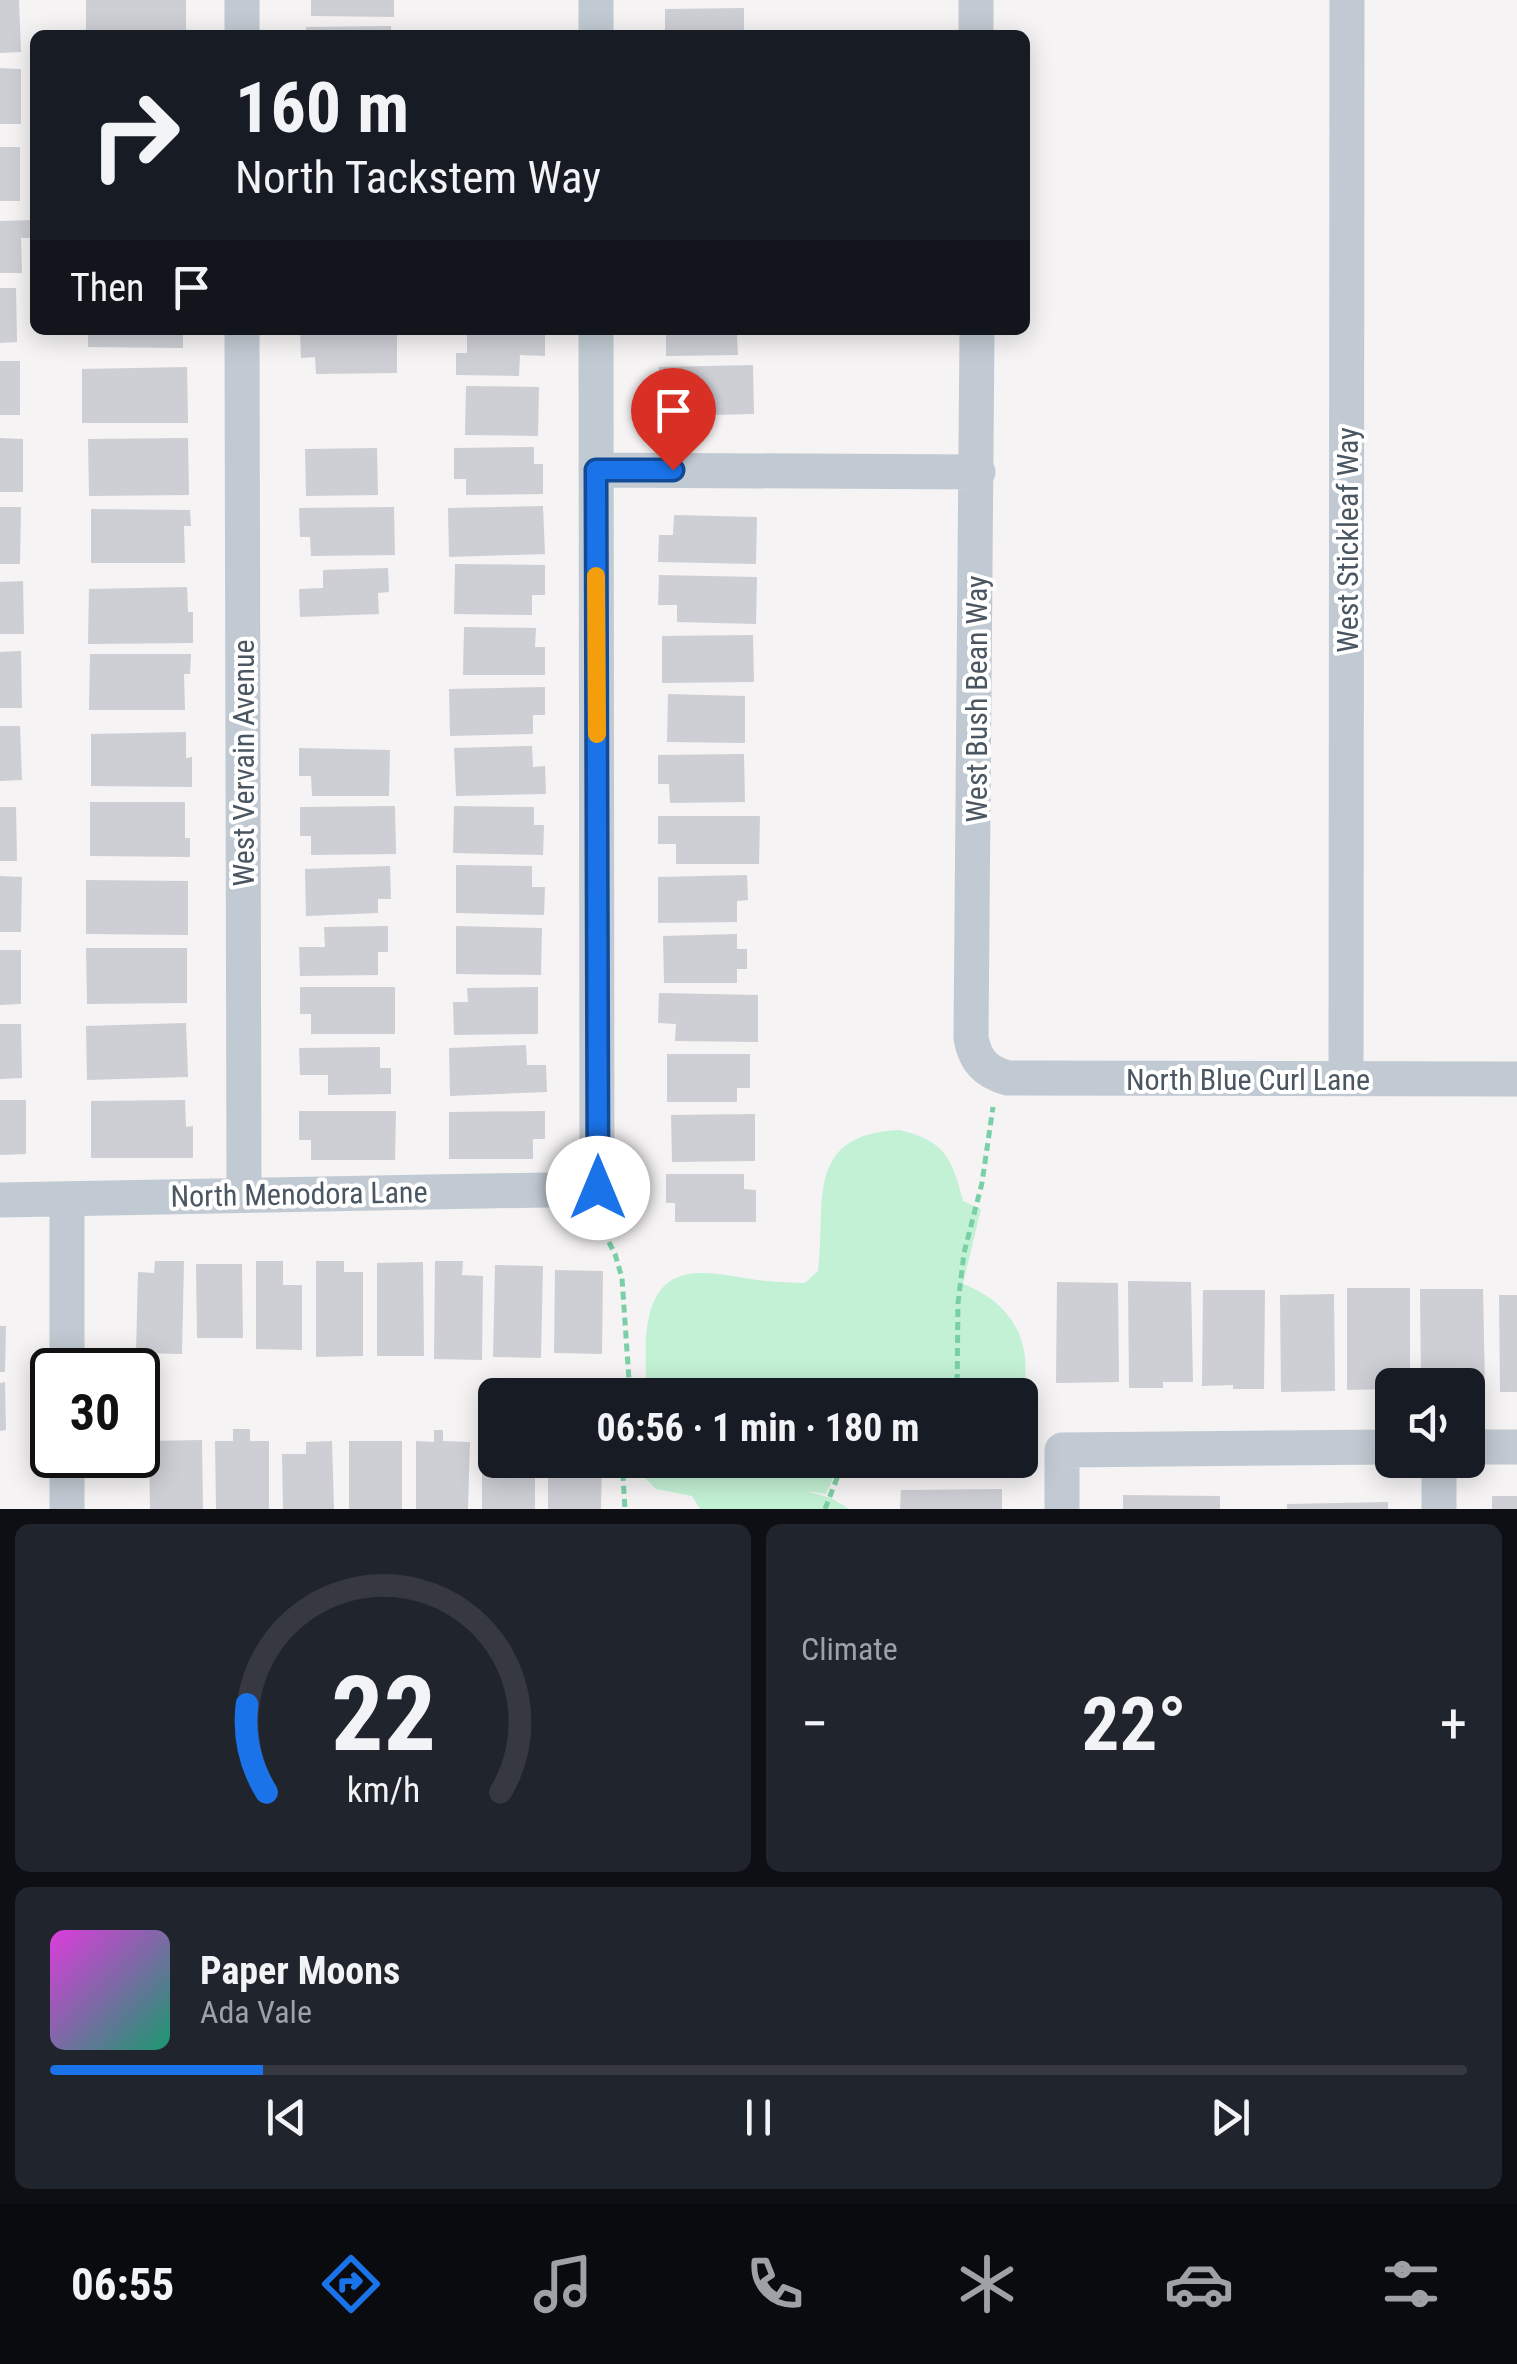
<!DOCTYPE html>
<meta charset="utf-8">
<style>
:root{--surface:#171b24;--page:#20242c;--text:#f1f3f6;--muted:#9ea1a6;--line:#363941;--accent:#1a73e8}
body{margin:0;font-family:"Roboto Condensed",sans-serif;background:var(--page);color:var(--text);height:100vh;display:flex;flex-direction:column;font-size:38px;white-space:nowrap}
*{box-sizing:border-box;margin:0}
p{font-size:32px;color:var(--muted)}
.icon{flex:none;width:55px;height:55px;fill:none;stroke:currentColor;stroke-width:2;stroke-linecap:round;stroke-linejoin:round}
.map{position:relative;height:1509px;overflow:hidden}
.panel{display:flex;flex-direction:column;gap:15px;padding:15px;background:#0d0f14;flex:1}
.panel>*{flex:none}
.top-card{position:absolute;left:30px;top:30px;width:1000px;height:305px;border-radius:15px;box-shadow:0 5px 25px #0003;background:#171b24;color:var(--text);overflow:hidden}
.fabs{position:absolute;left:1375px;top:1368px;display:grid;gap:20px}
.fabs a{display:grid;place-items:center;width:110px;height:110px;border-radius:15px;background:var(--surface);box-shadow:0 5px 25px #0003;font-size:50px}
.speed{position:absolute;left:30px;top:1348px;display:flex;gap:20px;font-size:50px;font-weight:700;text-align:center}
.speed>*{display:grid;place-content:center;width:130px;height:130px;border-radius:50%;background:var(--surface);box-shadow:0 5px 25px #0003;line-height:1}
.speed .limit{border:5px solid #111;border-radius:15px;background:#fff;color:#111}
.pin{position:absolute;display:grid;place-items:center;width:85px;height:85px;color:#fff;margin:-102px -42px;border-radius:50% 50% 50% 0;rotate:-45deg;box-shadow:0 0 10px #0007}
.pin .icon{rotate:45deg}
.me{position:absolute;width:110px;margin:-55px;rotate:0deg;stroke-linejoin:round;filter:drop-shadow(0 0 8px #0008)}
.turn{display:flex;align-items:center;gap:35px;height:210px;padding:0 40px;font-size:45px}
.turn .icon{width:130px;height:130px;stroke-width:2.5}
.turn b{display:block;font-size:70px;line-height:85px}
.then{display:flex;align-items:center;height:95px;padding:0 40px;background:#0003;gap:20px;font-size:38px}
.big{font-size:75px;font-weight:700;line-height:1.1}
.panel .widget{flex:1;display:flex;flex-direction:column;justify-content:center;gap:15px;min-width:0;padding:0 35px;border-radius:15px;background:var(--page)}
.panel .dial{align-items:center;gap:0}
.dial svg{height:260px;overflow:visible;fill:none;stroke:var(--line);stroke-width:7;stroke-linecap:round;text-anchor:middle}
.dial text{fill:var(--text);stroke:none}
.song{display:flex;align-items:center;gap:30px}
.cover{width:120px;height:120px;border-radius:15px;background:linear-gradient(135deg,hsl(300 70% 55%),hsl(160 70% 35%))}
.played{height:10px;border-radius:5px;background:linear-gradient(90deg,var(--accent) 15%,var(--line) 15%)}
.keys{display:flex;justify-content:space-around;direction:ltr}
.heat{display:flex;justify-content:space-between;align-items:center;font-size:55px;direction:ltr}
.panel .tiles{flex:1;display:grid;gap:15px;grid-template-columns:1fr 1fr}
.widget:last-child{grid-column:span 2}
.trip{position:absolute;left:478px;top:1378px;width:560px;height:100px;border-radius:15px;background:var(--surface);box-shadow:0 5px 25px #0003;font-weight:700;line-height:100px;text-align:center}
.tabs{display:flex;height:160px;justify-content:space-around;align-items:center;background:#090b0e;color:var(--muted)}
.tabs .icon{width:70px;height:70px}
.tabs .on{color:var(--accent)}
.tabs b{font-size:45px;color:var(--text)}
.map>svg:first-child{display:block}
.green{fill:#c3f1d5}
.building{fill:#cdcfd5}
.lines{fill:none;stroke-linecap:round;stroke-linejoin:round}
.path{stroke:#7ad0a6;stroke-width:5;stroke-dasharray:8 5;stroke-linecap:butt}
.minor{stroke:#c1cad2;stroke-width:35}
.route-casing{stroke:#114b97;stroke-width:25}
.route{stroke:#1a73e8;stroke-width:18}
.slow{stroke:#f59e0b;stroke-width:18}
.labels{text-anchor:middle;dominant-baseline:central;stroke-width:8;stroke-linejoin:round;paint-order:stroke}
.street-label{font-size:30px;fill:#4a5661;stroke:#fff}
</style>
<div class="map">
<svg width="1517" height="1509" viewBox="0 0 1517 1509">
<rect width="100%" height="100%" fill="#f5f3f3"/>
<!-- green -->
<path class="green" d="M900,1130c45,11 52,28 63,71l18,8 -18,75c55,21 73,66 57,122v-11h-374c1,-25 -3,-54 3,-78 12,-57 60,-45 102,-38 18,3 36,4 54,4l13,-12c9,-66 -16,-137 82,-141z
M640,1460h201l-15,34 -20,-3 25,7 18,11h-149l-8,-13 -36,-7 -15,-15z"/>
<!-- building -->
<path class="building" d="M0,0h19l2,52 -21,1z
M86,0h100v35h-100z
M311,0h83v17l-83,-1z
M744,8v27h-79v-26z
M391,26v9h-85v-8z
M0,68l21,1v55h-21z
M0,147h20v54h-20z
M34,220v18h-13l1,35h-22v-52z
M0,288h16l1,54 -17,1z
M88,330h95v18l-95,-1z
M300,330h97v43l-81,1 -1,-17 -14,1z
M467,330h78v26l-25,-1 -1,21 -63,-1v-22h11z
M666,330h83l1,5h-13l1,20 -72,1z
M0,361h20v54h-20z
M753,365l1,49 -83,2v-19l-12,1v-31z
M187,367l1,56h-106v-54z
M466,386l73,1 -1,49 -73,-1z
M0,438l23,1v53h-23z
M188,438l1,57 -100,1 -1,-57z
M534,447v17h9v30l-77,1v-16h-12v-31z
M377,448l1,47 -72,1 -1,-47z
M543,506l2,48 -96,3 -1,-49z
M0,507h21l-1,57h-20z
M394,507l1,48 -84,1 -1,-19h-10l-1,-29z
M91,509l99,1 1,16h-7l1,37h-94z
M674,515l83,2 -1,47 -98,-2 1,-27h14z
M455,564l90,1v30h-13v20l-78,-1z
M388,568l1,24 -11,1 1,21 -79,3 -1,-28 24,-1v-18z
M659,575l98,2 -1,47 -79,-2v-17h-19z
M23,581l1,53h-24v-52z
M187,587l1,25h5v31l-105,1 1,-55z
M464,627l72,1 -1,19h10v28h-82z
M753,635l1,47 -92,1v-47z
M21,651l1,57h-22v-56z
M90,654h101l-1,20h-6l1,36h-96z
M545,687v28h-12v19l-83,2 -1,-47z
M668,694l77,2v47l-78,-1z
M0,726h20l2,54 -22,1z
M186,732v26l6,-1v30l-101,-1v-52z
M532,746l1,21 12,-1 1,28 -90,2 -2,-48z
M299,748l91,2 -1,46h-77l-1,-20h-12z
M744,754l1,48 -75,1 -1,-19h-11v-29z
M90,802h95v36h5v19l-100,-1z
M395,806l1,48 -85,1v-19h-11v-29z
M454,806l80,1v18h10l-1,30 -90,-2z
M0,807h16l1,54h-17z
M658,816h102l-1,48h-83v-20h-18z
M456,865l76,1v21h13l-1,28 -88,-2z
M390,866l1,33h-13v14l-72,3 -1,-47z
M747,875l1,25 -11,1v21l-79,1v-46z
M0,876l22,1 -1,55h-21z
M86,880l102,1v54l-102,-1z
M388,926v26h-10v23l-78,1 -1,-29h26l-1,-20z
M456,926l86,2 -1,47 -85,-1z
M737,934v15h10v20h-10v14h-73l-1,-47z
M86,948h101v55l-100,1z
M0,950h21v54l-21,1z
M300,987h95v47h-84v-20h-11z
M538,987v47l-84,1 -1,-33h15l-1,-14z
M659,993l99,2v47l-83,-1 1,-17 -18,-1z
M186,1023l2,54 -101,3 -1,-54z
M0,1024h21l1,54 -22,1z
M526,1045l1,20h19l1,27 -97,4 -1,-48z
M380,1047v21h11v26l-63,1v-20h-28l-1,-27z
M667,1054h83v34h-13v14h-70z
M0,1100h26v54l-26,1z
M185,1100l1,27 7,-1v32h-102v-57z
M299,1111h97l-1,49h-84v-20h-12z
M545,1111v28h-12v20h-84v-47z
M755,1114v47l-83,1 -1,-47z
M666,1174h78v15l12,1v32h-81v-19h-9z
M155,1261h29l-2,93 -46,-1 2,-81 16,1z
M256,1261h27v24h19v65l-46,-1z
M316,1261h28v11h19v84l-47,1z
M435,1261h28l-1,14 21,1 -1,84 -48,-1z
M423,1262l1,94h-47v-93z
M196,1264h46l1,74h-46z
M495,1265l48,1 -2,92 -48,-1z
M555,1270l48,1 -1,83 -48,-1z
M1128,1281l63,1 2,100h-30v6h-34z
M1057,1282l61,1 1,99 -63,1z
M1347,1288h63v97h-18v4l-45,1z
M1420,1289h63l2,99h-17v-3h-47z
M1203,1290h62l-1,99h-31v-4l-31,1z
M1334,1294l1,97 -54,1 -1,-97z
M1499,1295h18v97h-17z
M0,1326h6l-1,46h-5z
M5,1382l1,48 -6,1v-48z
M233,1429h17v12h19v68h-53l-1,-68h18z
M434,1430h9v11l27,1 -2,67h-52v-68l18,1z
M202,1440l1,69h-53l-1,-68z
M332,1441l2,68h-51l-1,-55h24v-12z
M349,1441h53v68h-53z
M482,1441h13v19h40v49h-53z
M548,1460h54l-1,49h-53z
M1002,1489v20h-102l1,-19z
M1123,1495l97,1v13h-97z
M1492,1496h25v13h-25z
M1388,1502v7h-101v-5z"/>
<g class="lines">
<!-- path -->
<path class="path" d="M597,1219l18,35 7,24 8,117
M957,1395l1,-92 6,-50 18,-70 11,-76
M622,1460l3,49
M825,1509l19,-49"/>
<!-- minor -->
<path class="minor" d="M242,0v35
M596,0v35
M976,0v35
M242,330l2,865
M977,330l-6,708c4,22 14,34 37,40l509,1
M596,470l382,2
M1346,1079l1,-1079
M67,1199v171
M0,1200l597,-11 -1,-859
M1468,1447h49
M67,1455v54
M1062,1509v-59l330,-3
M1439,1509v-49"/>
</g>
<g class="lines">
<!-- route casing -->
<g class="route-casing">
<path id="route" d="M598,1188l-2,-718h77"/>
</g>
<!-- route -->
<use href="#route" class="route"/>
<!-- slow -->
<path class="slow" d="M596,576l1,158"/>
</g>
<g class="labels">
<!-- street labels -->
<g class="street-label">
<text transform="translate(1347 540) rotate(-90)">West Stickleaf Way</text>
<text transform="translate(976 699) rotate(-90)">West Bush Bean Way</text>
<text transform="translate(243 763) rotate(-90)">West Vervain Avenue</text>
<text x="1248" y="1079">North Blue Curl Lane</text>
<text transform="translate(299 1194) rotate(-1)">North Menodora Lane</text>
</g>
</g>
</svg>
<div class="fabs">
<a><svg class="icon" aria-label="sound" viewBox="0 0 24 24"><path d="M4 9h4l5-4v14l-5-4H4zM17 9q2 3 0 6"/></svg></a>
</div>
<div class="speed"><div class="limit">30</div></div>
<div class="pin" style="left:673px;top:470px;background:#d93025"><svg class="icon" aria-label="arrive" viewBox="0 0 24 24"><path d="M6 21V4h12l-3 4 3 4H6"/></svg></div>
<svg class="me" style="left:598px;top:1188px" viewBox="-20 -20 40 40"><circle r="19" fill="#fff"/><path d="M0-13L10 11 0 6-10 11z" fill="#1a73e8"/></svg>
<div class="trip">06:56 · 1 min · 180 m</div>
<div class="top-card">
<div class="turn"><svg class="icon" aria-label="right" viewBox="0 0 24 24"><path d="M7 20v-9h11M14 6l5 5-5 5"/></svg><div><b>160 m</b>North Tackstem Way</div></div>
<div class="then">Then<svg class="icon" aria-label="arrive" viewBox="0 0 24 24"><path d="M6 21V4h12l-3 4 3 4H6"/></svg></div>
</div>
</div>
<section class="panel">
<div class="tiles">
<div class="widget dial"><svg viewBox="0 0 100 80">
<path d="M14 69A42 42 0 1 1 86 69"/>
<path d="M14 69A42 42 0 0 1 8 42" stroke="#1a73e8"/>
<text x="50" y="56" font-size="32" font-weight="700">22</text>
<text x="50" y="72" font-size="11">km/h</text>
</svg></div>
<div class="widget"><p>Climate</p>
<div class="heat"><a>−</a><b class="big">22°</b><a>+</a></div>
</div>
<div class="widget">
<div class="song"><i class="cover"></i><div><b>Paper Moons</b><p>Ada Vale</p></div></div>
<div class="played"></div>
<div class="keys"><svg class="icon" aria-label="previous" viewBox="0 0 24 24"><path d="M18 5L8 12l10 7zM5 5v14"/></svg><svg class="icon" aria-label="pause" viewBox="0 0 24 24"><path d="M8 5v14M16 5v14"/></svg><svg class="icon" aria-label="next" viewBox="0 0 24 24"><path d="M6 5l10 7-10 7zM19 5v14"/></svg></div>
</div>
</div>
</section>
<nav class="tabs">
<b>06:55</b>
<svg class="icon on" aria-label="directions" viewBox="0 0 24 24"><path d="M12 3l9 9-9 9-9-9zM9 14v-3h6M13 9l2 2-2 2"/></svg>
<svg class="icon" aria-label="music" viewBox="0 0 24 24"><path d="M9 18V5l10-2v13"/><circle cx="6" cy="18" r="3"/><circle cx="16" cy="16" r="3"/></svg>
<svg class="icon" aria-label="phone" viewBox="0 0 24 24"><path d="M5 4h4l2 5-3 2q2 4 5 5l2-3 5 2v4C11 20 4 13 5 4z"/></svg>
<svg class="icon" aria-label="climate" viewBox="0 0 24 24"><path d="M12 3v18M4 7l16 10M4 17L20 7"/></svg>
<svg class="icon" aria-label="car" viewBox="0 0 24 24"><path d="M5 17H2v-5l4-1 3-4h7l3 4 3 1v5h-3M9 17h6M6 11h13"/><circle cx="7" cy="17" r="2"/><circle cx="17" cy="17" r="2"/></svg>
<svg class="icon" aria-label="filters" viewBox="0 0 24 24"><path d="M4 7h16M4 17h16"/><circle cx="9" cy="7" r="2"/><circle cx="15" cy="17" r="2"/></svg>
</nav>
